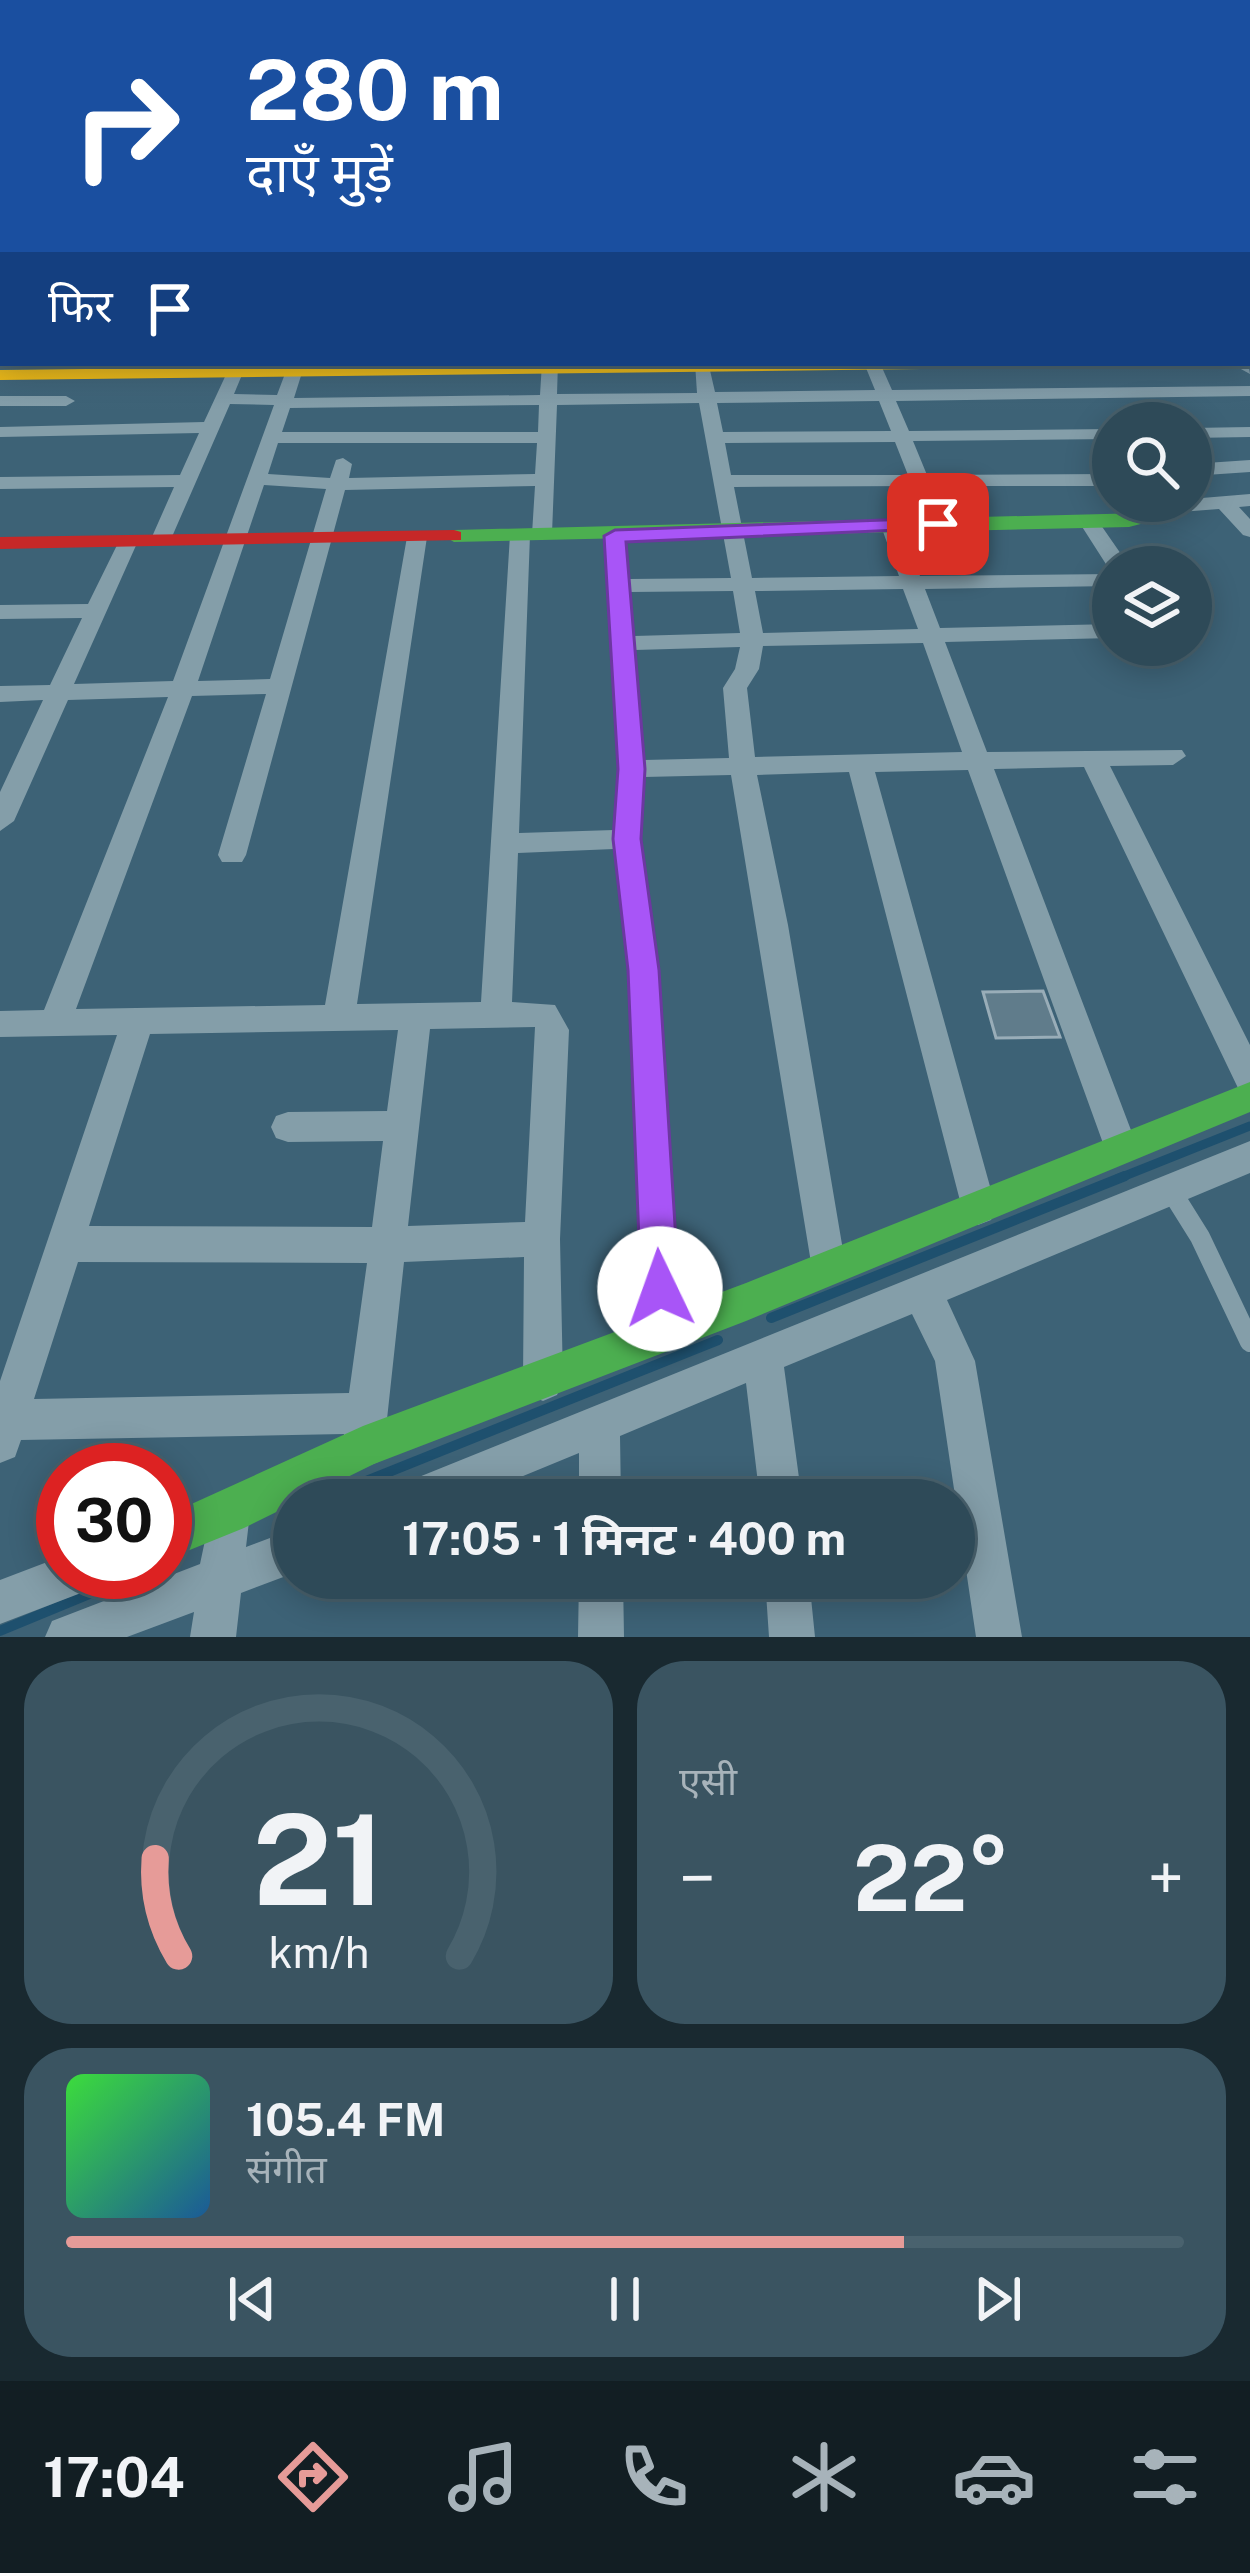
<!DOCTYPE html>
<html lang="hi">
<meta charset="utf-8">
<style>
:root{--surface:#2e4a58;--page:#3a5461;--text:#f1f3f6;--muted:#a7b3ba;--line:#49626e;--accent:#e69b98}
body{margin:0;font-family:"Public Sans","Noto Sans Devanagari",sans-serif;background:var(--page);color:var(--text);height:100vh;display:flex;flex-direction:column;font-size:45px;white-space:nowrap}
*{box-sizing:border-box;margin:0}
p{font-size:39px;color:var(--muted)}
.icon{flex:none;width:66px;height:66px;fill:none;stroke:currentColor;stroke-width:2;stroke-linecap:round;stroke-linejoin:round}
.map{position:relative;height:1637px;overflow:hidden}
.side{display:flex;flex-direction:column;gap:24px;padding:24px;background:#192930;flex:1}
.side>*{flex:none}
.banner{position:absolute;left:0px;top:0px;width:1251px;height:366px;box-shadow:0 6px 30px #0003,0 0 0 3px var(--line);background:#1a4fa0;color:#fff;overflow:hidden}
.fabs{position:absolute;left:1092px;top:402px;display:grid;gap:24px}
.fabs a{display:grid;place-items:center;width:120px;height:120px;border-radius:50%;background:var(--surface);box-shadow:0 6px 30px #0003,0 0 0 3px var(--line);font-size:60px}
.speed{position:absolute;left:36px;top:1443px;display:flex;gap:24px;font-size:60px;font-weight:700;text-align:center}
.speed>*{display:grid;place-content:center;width:156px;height:156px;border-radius:50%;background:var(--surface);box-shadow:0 6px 30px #0003,0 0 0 3px var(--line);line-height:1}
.speed .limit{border:18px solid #d22;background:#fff;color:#111}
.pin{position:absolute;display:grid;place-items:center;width:102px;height:102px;color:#fff;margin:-51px;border-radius:24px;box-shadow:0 6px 18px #0006}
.me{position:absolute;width:132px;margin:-66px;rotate:357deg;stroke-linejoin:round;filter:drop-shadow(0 0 9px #0008)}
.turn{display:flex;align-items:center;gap:42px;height:252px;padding:0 48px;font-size:54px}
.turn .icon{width:156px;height:156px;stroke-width:2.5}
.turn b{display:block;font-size:84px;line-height:102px}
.then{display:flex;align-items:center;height:114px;padding:0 48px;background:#0003;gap:24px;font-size:45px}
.big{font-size:90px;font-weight:700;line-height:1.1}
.side .tile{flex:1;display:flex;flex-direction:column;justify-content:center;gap:18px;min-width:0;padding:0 42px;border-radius:48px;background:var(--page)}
.side .dial{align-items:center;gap:0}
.dial svg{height:312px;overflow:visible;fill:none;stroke:var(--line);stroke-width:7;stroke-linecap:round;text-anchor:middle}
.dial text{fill:var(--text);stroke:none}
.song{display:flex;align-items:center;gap:36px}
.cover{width:144px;height:144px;border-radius:18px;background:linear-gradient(135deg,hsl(120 70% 55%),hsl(210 70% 35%))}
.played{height:12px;border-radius:6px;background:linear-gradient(90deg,var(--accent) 75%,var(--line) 75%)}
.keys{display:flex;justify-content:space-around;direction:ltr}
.heat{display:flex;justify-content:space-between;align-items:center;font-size:66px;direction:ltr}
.side .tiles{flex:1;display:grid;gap:24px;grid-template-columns:1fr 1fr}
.tile:last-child{grid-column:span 2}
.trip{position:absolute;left:273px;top:1479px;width:702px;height:120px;border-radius:60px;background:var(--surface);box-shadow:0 6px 30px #0003,0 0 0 3px var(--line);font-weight:700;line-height:120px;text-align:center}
.tab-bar{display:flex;height:192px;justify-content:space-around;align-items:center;background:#121e23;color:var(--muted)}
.tab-bar .icon{width:84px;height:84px}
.tab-bar .selected{color:var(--accent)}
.tab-bar b{font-size:54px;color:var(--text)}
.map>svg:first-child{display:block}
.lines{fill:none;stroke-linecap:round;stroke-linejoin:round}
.stream-far1{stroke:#1e506e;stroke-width:9}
.stream{stroke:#1e506e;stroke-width:10}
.building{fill:#607c8b;stroke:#99adb8;stroke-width:3}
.lane{stroke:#849ea9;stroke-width:20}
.street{fill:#849ea9;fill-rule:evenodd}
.fast{fill:#4caf50;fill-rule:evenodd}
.slow{fill:#ffc107;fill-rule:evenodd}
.jam{fill:#c62828;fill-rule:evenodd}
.route{fill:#a855f7;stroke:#6d37a1;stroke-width:3}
</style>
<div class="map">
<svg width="1250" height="1637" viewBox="0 0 1250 1637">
<rect width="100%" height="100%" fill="#3d6276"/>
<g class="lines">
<!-- stream-far1 -->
<path class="stream-far1" d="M1117,1179l133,-53"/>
<!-- stream -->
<path class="stream" d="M771,1318l354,-142
M319,1500l399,-160
M0,1631l143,-59"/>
</g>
<!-- building -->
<path class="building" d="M1043,991l17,46 -64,1 -13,-46z"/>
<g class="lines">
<!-- lane -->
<path class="lane" d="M1170,1189l30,48 50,105"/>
<!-- street -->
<path class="street" d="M1248,182h2v5l-2,-1z
M3,192v9l-3,1v-9z
M0,227l3,1v8l-3,-1z
M1248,235h2v9h-2z
M1248,258h2v8h-2z
M0,268h3l-3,11z
M1248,286h2v8h-2z
M1248,319h2v10h-2z
M1248,362l2,12 -20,-11h18z
M289,363h16l-11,35 246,-3 2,-32h16l-1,31 140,-1 -2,-30 14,3 6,26 160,-2 -11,-27h16l12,27 358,-4v10l-354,5 13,30 204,-2v10l-200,2 14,34 186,-1v12h-181l16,38 -10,6 -10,-6 -15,-38 -179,1 18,91 147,-2 -18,-50 10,-6 10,6 19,50 193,-2v12l-188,3 15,39 173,-4v14l-168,4 42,110 195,-2 4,6 -13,9 -63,1 140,279v47l-12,-4 -154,-321 -90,2 143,377 -5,11 -12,5 -12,-5 -140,-387 -93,2 121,436 -5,12 -13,5 -13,-5 -116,-448 -92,3 31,150 58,343 -6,13 -13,5 -13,-5 -83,-506 -87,2 -3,62 18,131 23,362 -5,14 -14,5 -14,-5 -5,-14 -15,-362 -15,-121 -96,4 -6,149 43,3 14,25 -9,209 3,142 -6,14 -14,6 -14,-6 -6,-14 1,-124 -120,5 -20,185 -6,15 -15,6 -15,-6 -6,-15 2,-13 -323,6 -6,17 -15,6v-82l117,-346 -117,2v-26l44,-1 124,-313 -100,3 -54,121 -14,10v-39l43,-92 -43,2v-16l50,-1 32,-67 -82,1v-14l88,-1 33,-67h14l3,4 -64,143 99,-3 101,-276 -44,-1 -59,135 -10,6 -10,-6 23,-52 -174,2v-12l180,-2 19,-42 -199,4v-10l204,-5 26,-56 14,4 -10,24 43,1zM879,401l12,30 -168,1 -6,-29zM699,403l32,175 -102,1 -4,-43 -10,-6 -10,6 14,233 -5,61 -95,3 11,-298 -10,-6 -10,6 -29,467 -124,2 70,-467 -10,-6 -10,6 -82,468 -249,4 116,-313 74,-2 -48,161 4,7h20l4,-7 99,-365 190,-4 -3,48 10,6 10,-6 5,-129zM539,405l-1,27h-256l8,-24zM895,442l13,33h-177l-6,-32zM278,443h259l-2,31 -186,4 3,-14 -9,-6 -7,2 -6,18 -62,-4zM264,485l62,4 -56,190 -72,2zM903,589l15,40 -155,4 -8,-42zM733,591l7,42 -106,3 -4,-44zM923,643l39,109 -207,5 -8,-69 12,-19 4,-23zM740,647l-5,22 -12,19 6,70 -85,2 -9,-110zM535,1027l-10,195 -117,4 22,-197zM398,1030l-11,81 -99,1 -12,4 -5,11 5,11 12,4 95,-1 -11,86 -283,-1 61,-192zM78,1262l289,1 -18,130 -315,6z
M0,396h66l9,5 -9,5h-66z
M1250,427v10l-59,1v-10z
M1250,460v12l-59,4v-12z
M1250,494v12l-11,1 11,12v18l-7,-2 -24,-26 -65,5 -10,-6 10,-6z
M1089,516l7,2 34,49h-17l-2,5 -32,-50z
M1250,1141v32l-303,127 28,61 47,276h-46l-41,-276 -23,-47 -128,53 18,133h-42l-14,-117 -126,53 1,64h-42v-47l-114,47h-72l6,-15z
M229,1492l15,6 6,15 -4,34 48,-18v44l-53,20 -5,44h-46l4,-25 -67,25h-82l7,-16 148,-57 14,-66z
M63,1556v16h37l-6,16 -94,36v-44z
M579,1578h44l1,59h-46z
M765,1578h44l6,59h-46z"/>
<!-- fast -->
<path class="fast" d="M1101,363l-8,5 -172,1 -8,-5z
M1137,501h20l10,16 -38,10 -675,15 -10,-6 10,-6 690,-17z
M1250,1082v30l-504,209 -372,143 -130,64 -79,32v-44l198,-90 383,-143z"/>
<!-- slow -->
<path class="slow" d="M586,363l343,1 -8,5 -921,11v-10z"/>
<!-- jam -->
<path class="jam" d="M454,530l7,2v8l-461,9v-12z"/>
</g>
<!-- sky -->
<linearGradient id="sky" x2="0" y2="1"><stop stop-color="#223641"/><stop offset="0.44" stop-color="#51718a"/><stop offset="1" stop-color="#51718a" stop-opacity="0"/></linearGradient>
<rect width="1250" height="411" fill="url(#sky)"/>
<!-- route -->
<path class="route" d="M938,518l7,2v8l-319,14 19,227 -4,70 18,131 20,319 -5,14 -14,5 -13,-5 -6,-14 -13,-319 -15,-131 5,-70 -14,-233 11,-6z"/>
</svg>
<div class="fabs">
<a><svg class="icon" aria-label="search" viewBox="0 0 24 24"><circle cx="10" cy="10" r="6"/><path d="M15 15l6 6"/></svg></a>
<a><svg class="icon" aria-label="layers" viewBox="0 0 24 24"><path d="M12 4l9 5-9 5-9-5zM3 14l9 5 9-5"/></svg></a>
</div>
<div class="speed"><div class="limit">30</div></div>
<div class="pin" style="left:938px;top:524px;background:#d93025"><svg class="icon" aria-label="arrive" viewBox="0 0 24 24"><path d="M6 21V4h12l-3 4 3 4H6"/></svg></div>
<svg class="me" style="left:660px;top:1289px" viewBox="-20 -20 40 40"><circle r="19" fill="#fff"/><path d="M0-13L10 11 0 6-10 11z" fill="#a855f7"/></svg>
<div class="trip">17:05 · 1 मिनट · 400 m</div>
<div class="banner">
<div class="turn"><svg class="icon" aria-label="right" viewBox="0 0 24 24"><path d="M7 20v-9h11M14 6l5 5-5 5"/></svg><div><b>280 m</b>दाएँ मुड़ें</div></div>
<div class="then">फिर<svg class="icon" aria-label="arrive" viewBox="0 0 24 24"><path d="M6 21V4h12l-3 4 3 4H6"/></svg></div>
</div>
</div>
<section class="side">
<div class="tiles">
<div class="tile dial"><svg viewBox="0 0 100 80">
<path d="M14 69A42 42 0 1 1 86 69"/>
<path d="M14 69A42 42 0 0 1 8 44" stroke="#e69b98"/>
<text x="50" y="56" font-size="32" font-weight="700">21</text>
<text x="50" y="72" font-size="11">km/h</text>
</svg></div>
<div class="tile"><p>एसी</p>
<div class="heat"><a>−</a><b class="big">22°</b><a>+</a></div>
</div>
<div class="tile">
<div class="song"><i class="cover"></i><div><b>105.4 FM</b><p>संगीत</p></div></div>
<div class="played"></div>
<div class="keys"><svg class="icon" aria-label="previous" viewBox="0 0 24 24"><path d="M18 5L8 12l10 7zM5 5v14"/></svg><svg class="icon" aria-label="pause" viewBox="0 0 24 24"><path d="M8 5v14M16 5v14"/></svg><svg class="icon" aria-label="next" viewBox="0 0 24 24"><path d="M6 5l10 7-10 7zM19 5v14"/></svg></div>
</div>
</div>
</section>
<nav class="tab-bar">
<b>17:04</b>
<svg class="icon selected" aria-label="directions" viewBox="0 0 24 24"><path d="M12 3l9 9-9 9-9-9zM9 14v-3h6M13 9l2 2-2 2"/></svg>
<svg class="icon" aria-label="music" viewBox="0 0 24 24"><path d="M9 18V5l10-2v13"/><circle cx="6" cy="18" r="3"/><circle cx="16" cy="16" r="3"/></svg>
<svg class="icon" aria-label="phone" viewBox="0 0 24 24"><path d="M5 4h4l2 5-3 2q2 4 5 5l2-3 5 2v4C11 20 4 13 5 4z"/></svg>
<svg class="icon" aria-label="climate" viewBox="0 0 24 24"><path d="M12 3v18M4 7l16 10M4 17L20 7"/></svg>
<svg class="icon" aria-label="car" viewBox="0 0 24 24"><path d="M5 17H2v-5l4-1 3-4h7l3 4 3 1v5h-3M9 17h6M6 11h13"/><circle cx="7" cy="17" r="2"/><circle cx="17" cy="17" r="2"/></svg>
<svg class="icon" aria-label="filters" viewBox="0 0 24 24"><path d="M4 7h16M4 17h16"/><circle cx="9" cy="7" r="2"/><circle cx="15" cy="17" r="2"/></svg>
</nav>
